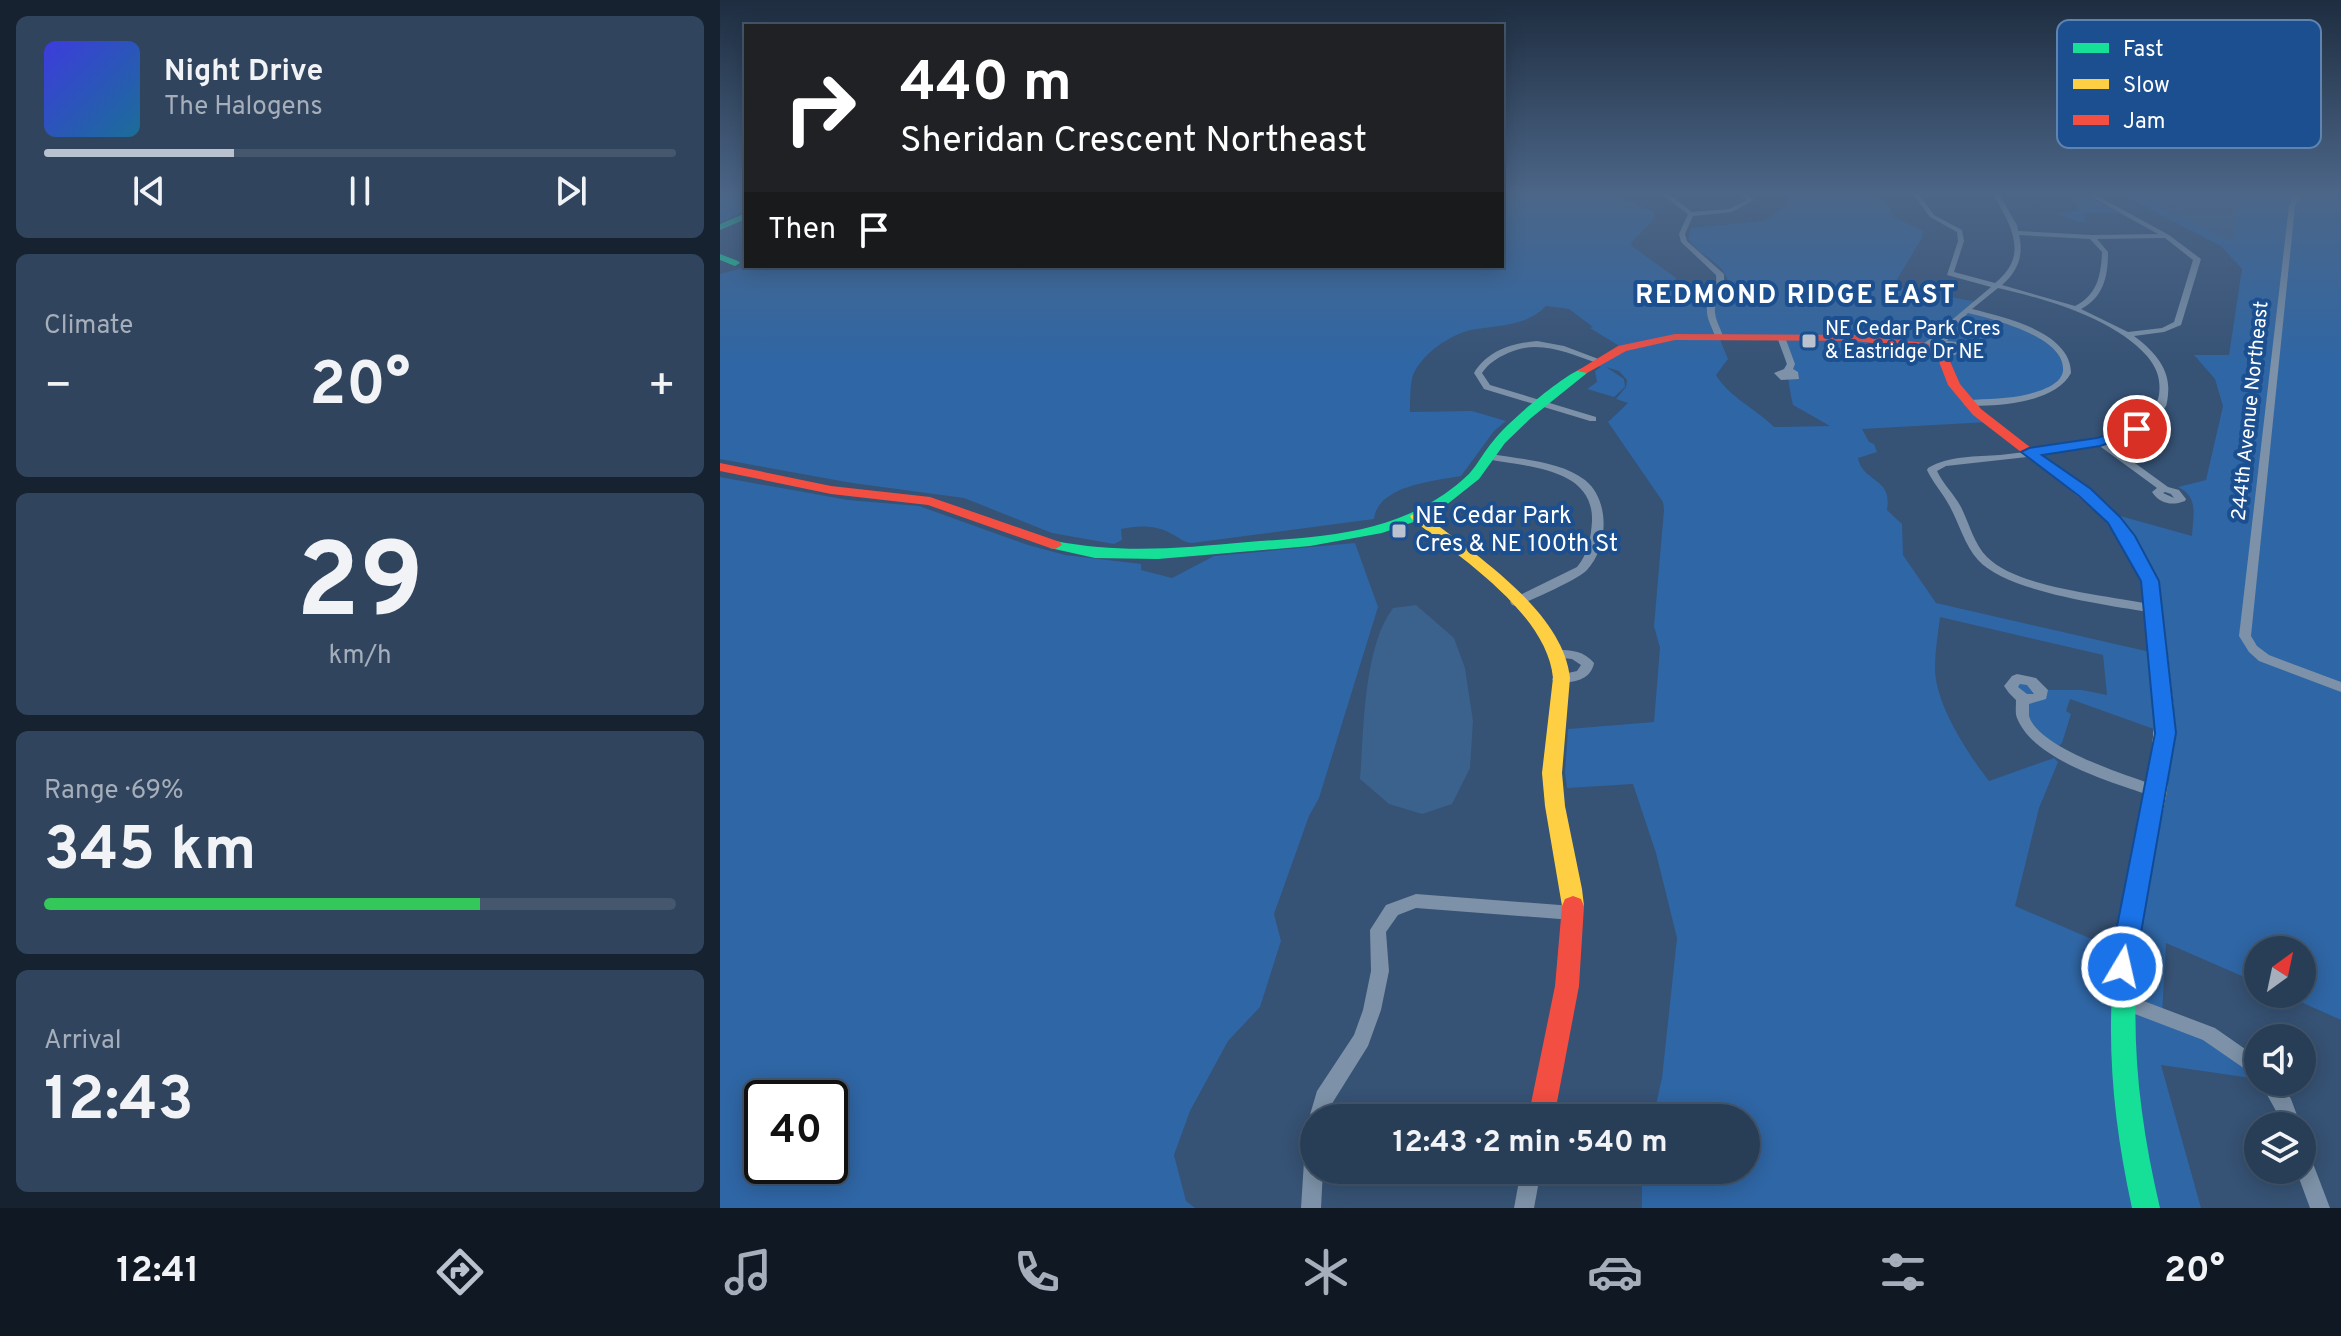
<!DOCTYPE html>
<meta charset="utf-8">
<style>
:root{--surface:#283e57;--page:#30455d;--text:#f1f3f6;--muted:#a5aeba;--line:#44576d;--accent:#b9c2ce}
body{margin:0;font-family:Overpass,sans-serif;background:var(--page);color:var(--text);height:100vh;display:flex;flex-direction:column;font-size:30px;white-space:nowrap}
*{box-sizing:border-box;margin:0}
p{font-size:26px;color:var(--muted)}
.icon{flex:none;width:44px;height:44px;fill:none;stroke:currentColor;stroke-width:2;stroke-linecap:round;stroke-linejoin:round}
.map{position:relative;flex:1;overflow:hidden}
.side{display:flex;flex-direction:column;gap:16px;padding:16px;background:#162230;width:720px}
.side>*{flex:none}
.banner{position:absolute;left:24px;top:24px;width:760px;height:244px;border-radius:0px;box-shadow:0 4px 20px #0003,0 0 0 2px var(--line);background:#202124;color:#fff;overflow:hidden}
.needle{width:52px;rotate:33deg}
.controls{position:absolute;left:1524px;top:936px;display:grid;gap:16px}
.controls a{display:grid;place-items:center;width:72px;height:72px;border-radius:50%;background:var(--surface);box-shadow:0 4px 20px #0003,0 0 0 2px var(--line);font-size:40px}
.speed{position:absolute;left:24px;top:1080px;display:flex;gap:16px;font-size:40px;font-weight:700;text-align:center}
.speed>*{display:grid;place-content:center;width:104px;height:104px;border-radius:50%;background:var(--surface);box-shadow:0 4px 20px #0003,0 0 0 2px var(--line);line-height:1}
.speed .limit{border:4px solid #111;border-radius:12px;background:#fff;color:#111}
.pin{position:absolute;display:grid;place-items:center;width:68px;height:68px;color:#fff;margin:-34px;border:4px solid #fff;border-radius:50%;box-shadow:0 2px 8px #0007}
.me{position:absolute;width:88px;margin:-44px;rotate:9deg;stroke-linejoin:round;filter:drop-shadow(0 0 6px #0008)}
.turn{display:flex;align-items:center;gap:28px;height:168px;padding:0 24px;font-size:36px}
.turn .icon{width:104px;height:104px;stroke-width:2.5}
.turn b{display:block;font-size:56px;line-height:68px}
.then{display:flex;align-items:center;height:76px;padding:0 24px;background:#0003;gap:16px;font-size:30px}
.big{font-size:60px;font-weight:700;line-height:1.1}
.side .card{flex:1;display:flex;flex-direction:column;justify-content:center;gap:12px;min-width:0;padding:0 28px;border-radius:12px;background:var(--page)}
.side .dial{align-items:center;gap:0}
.dial b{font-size:104px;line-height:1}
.song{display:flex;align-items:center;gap:24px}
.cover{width:96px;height:96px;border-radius:12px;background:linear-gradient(135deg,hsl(240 70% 55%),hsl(200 70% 35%))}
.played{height:8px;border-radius:4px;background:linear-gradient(90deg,var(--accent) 30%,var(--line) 30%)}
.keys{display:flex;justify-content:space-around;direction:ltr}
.heat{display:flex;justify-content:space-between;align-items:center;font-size:44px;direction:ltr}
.charge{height:12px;border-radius:6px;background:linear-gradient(90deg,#34c759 69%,var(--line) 0)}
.trip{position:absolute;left:580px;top:1104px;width:460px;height:80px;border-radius:40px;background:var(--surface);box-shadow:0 4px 20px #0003,0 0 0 2px var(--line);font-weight:700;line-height:80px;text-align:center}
.tabs{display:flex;height:128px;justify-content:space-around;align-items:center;background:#101923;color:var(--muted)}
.tabs .icon{width:56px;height:56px}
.tabs .selected{color:var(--accent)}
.tabs b{font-size:36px;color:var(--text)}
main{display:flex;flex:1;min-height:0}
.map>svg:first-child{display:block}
.green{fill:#2f66a5;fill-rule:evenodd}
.water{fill:#3b618d}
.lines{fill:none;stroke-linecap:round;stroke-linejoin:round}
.street{fill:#7d92a8;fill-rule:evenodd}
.fast{fill:#16e098;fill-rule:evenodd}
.slow{fill:#ffcf43;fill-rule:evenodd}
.jam{fill:#f24e42;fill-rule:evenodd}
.route{fill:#1a73e8;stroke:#114b97;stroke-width:2}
.poi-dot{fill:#b9c2ce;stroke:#1b4f8f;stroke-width:3}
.labels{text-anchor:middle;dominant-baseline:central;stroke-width:8;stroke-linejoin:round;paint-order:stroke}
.far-poi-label{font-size:20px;fill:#fff;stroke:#1b4f8f;text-anchor:start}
.far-street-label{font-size:20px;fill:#fff;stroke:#1b4f8f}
.poi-label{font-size:24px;fill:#fff;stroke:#1b4f8f;text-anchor:start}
.far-district-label{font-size:26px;font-weight:bold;letter-spacing:2px;fill:#fff;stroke:#1b4f8f}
.key{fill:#1b4f8f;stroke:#5f84b1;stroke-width:2}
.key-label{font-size:22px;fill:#fff}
</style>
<main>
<section class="side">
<div class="card">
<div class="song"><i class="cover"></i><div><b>Night Drive</b><p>The Halogens</p></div></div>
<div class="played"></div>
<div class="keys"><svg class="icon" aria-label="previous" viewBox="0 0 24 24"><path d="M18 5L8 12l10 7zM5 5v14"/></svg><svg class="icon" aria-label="pause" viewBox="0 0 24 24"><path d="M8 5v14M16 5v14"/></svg><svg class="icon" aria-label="next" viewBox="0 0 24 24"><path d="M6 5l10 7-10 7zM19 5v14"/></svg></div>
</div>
<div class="card"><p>Climate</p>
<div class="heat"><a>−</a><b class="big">20°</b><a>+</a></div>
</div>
<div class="card dial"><b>29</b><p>km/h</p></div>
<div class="card"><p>Range · 69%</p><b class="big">345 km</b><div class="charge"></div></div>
<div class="card"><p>Arrival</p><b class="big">12:43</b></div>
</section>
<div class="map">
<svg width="1621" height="1208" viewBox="0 0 1621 1208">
<rect width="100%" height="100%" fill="#365274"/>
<!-- green -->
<path class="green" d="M0,194h26v17l-26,11z
M782,194h111l41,18v7l-23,24 2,4 43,31 -2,9 51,7 4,-10c-5,-23 -30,-27 -41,-46l3,-10 74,-7 25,-19 -4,-8h91l12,12 4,11 30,14 -1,7 -29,48 84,16 -9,7c41,13 83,19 99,63l-12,15 -26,10 -61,6 21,19 -127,7 7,13 5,2 3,8 -19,6c5,25 35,19 29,52l15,14 1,31 33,48 223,51 -9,-73 -44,-69 86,24c1,-21 7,-39 -14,-49l28,-7 17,-74 -8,-27 -21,-24h35l13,-86 -21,-23 -100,-52h220v826l-58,-26h19v-44h-44v33l-92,-40 -4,73 96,53v10l-97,-14 40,143h-559v-38h104v-52h-93l9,-40 15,-140 -21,-85 -23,-69 -66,4 -2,-16 3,-43 86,-7 6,-74 -6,-22 10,-116 -1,-8 -55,-80 20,-19 -12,-4 10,-12 1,-7 -8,-9 -13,-4 18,12 1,8 -11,10 -27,-8 10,-7 -2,-11 6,-4 -9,-3 29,-17 -31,-19 3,-1 -24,-18 -23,-3c-20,21 -49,19 -75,24 -22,5 -49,24 -58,45 -3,9 -3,28 -3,37l62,-1 34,10 -12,10 -33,45c-26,5 -83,9 -87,43l-182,24c-9,-1 -11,-4 -18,-8 -17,-10 -34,-10 -53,-6l1,11 -8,4 -62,-11 -88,-35 -112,-15 -132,-24v-185l30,-8h752zM999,337h61c8,24 7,44 13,68l37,21 -56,1c-19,-19 -45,-30 -58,-52l12,-16zM1220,617l163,38 4,40 -25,-5h-41l-24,-11 -5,4 24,53 19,14 7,-7 9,-29 -5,-3 4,-12 95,34 -41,220 -109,-47 24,-98 19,-46 -4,-4 -65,23c-21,-27 -54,-77 -54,-113 0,-17 3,-34 5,-51z
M1369,197l29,16h-35l3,9h-9l-21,-9 24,-2 -8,-12z
M0,477l128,23 71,6 109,39 37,10 76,9v6l31,8 42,-22 141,-13 23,64 -59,191 -10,18 -35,98 7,27 -21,66 -32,34 -38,70 -16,44 12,46 9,7h-475zM42,1098h68v68h-68z"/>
<!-- water -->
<path class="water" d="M1461,194h46l11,4 -4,42 -8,-1 -68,-33 15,-4z
M696,605l38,33 11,30 8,53 -3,47 -18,36 -30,10 -33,-10 -29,-25c4,-49 3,-131 33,-171z"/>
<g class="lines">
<!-- street -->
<path class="street" d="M941,194h8l23,18 37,-3 18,-9 -6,-6h7l6,6 -22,12 -39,4 -8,18 2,7 37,33c1,20 -8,19 -9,34 -1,10 5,19 8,28l-1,2 -7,-2c-3,-9 -9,-18 -8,-28 2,-15 11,-14 9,-33l-35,-33 -2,-8 9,-20z
M1193,194h6l15,21 28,15 2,11 -10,31 41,11c35,-28 16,-57 -2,-89h6l18,31 1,6 74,4 66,-1 -72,-40h8l75,41 32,24 -20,66 -17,7 -30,4c19,14 37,33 34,58 0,2 -1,10 -2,12 -10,18 -41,31 -60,36l62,45 11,3 7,9 -1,2c-13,5 -25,3 -33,-9l5,-4 -60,-44 -60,12 -91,10 -9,5c6,13 17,23 24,36 8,16 13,37 26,50 33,33 126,38 171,49l2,3 -2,3 -4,1c-44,-8 -146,-20 -176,-53 -14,-16 -19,-37 -29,-55 -6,-11 -14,-20 -20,-31l-2,-4 1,-2c22,-13 48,-11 72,-13 42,-5 87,-10 126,-27 14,-7 30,-16 33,-33 2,-16 -2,-27 -12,-39 -34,-38 -101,-57 -149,-68l-26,21c32,8 99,23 99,64 -15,30 -77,35 -107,32v-4l3,-1c20,-1 42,-1 62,-6 11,-3 32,-9 34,-23 3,-34 -70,-52 -95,-58l-9,9 -12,19 9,1 6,9c-12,9 -28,7 -39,-3v-4l7,-5 10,1 13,-21 38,-32 -44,-12 11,-34 -1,-9 -27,-15zM1299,235l71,4 12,13c-1,24 -5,43 -27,54l-73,-21c16,-14 22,-30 17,-50zM1445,238l28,22 -19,62 -12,6 -34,4 -47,-23c23,-12 27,-33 27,-57l-11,-13zM1215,344l15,2 3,4 -12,2 -10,-6zM1445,492l6,2 3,4 -11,-5z
M1585,194l-6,3 -4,9 -44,430 6,10 12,9 72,27v10l-82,-31 -10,-9 -10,-16 50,-430 5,-11z
M1058,335l7,2 10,27 -2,5 5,3 1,7 -18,1 -7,-7 10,-4 3,-5 -10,-27z
M817,341l27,5 37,14 -4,3c-30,-10 -58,-24 -89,-10 -11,5 -19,10 -26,20l8,12 106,32v4h-6l-106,-32 -10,-16c13,-22 38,-30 63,-32z
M770,454c30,5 70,7 95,26 25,20 24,66 2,90 -8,9 -57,31 -71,36l-4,-1 -2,-3 2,-3 65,-32c11,-13 14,-29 15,-46 2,-54 -67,-54 -105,-62l-2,-2z
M837,650c15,0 27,1 37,13 -3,18 -24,21 -40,19l-2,-3 2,-3 23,-5 4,-6 -9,-6 -19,-2 -2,-3 2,-3z
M1297,674l19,4 12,12 -2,9 -17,5c0,2 0,10 0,12 10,33 101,60 131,71l2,4 -2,4 -5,2c-41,-14 -121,-36 -138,-79 -2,-5 -1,-12 -1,-18l-7,-7 -5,-7 8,-10zM1300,684l7,1 7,9h-7l-9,-7z
M696,894l157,12 6,2 2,5 -2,5 -6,2 -157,-12 -18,7 -12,17 3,39 -8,39 -13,36 -35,56 -4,16h-15v8l-2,-1 -3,-7 8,-27 37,-56 9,-25 8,-39 -1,-41 16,-25z
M1400,992l95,36 43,30v20l-55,-38 -89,-34 -3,-6 3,-6z
M1540,1082h20l11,17 10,27h-20l-5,-15z
M1582,1150l7,3 21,55h-20l-14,-38h6z
M594,1151v19h9l-2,38h-20l3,-47 3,-7z
M801,1170h20l-7,38h-20z"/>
<!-- fast -->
<path class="fast" d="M26,213v6l-26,11v-6z
M0,254l18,7 2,2 -5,3 -15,-6z
M863,368l4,1v4l-56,45 -26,25 -26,36 -34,27 -23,13 -40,14 -72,13 -152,13 -63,-1 -45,-10 -2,-3 7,-4c67,13 126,7 193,1 42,-3 85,-5 126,-16 35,-9 69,-27 95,-52 9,-10 16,-24 25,-34 15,-19 68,-64 89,-72z
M1416,881l8,2 3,7c-20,111 -13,208 13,318h-28c-24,-110 -29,-207 -7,-318l3,-7z"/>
<!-- slow -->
<path class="slow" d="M697,512l5,1c50,40 141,97 148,165l-8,95 3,33 17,83 2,17 -3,7 -8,3 -8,-3 -3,-7 -17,-100 -3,-33 11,-95c-6,-65 -94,-121 -141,-159l-2,-3z
M1405,532l5,1 9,11 21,45 14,121 -7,81 -20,99 -3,7 -8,2 -8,-2 -3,-7 22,-99 9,-81 -12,-121 -19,-44 -7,-9z"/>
<!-- jam -->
<path class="jam" d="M955,334l180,1 71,8 6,3 -6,3 -71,-8 -180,-1 -49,11 -39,22 -10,-2 41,-25z
M1218,352h8l14,32 21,25 130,101 21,26 -2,3h-10l-19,-23 -32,-27 -96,-74 -25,-30 -12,-31z
M0,463l111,23 99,11 130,45 2,3 -7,4 -5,-1 -122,-43 -97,-11 -111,-23z
M853,896l8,3 3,7 -5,80 -25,132h-26l27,-132 7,-80 3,-7z"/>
</g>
<!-- sky -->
<linearGradient id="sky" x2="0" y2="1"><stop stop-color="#1e2d40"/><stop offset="0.53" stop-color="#4c6688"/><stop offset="1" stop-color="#4c6688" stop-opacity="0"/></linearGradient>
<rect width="1621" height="364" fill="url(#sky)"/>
<!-- route -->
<path class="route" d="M1417,424l5,2v6l-42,14 -58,9 49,34 29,28 15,19 24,45 17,152 -41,234 -3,9 -10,3 -9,-3 -4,-9 46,-234 -14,-152 -33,-58 -29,-27 -58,-44 8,-4 68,-10z"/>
<!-- markers -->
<g class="poi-dot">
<rect x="1081" y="333" width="16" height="16" rx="4"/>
<rect x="671" y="523" width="16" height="16" rx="4"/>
</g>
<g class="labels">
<!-- far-poi labels -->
<g class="far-poi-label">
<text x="1105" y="330">NE Cedar Park Cres<tspan x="1105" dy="23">&amp; Eastridge Dr NE</tspan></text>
</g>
<!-- far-street labels -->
<g class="far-street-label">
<text transform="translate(1531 411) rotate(-84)">244th Avenue Northeast</text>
</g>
<!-- poi labels -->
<g class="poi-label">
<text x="695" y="517">NE Cedar Park<tspan x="695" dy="28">Cres &amp; NE 100th St</tspan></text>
</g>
<!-- far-district labels -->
<g class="far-district-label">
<text x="1076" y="296">REDMOND RIDGE EAST</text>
</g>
</g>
<!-- legend -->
<rect x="1337" y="20" width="264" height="128" rx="12" class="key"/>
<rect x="1353" y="43" width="36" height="10" fill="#16e098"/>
<rect x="1353" y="79" width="36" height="10" fill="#ffcf43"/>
<rect x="1353" y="115" width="36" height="10" fill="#f24e42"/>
<g class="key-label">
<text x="1403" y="56">Fast</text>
<text x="1403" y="92">Slow</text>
<text x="1403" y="128">Jam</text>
</g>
</svg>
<div class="controls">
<a><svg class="needle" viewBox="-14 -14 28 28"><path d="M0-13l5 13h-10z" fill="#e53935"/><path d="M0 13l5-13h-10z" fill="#a5aeba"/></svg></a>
<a><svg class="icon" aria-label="sound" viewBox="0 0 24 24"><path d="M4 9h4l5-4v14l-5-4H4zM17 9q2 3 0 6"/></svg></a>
<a><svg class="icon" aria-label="layers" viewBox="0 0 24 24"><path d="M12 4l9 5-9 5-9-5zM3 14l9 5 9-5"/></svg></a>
</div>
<div class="speed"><div class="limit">40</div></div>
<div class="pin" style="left:1417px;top:429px;background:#d93025"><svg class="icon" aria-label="arrive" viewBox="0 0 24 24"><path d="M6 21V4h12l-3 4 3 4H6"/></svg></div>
<svg class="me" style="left:1402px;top:967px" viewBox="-20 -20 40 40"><circle r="17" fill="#1a73e8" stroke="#fff" stroke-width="3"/><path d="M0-11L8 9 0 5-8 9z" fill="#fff"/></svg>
<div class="trip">12:43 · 2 min · 540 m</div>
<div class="banner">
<div class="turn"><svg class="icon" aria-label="right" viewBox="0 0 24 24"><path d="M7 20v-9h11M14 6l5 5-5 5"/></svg><div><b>440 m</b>Sheridan Crescent Northeast</div></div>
<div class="then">Then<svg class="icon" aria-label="arrive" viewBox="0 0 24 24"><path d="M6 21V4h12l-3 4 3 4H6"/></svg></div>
</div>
</div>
</main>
<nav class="tabs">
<b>12:41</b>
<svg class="icon selected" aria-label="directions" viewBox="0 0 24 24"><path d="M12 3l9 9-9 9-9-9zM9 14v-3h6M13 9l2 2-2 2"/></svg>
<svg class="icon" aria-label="music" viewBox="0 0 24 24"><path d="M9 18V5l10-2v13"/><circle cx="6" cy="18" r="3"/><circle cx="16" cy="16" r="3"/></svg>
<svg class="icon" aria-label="phone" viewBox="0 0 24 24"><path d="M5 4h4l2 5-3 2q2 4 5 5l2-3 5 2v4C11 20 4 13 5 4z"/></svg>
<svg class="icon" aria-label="climate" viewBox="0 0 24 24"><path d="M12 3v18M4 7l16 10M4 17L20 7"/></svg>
<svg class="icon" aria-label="car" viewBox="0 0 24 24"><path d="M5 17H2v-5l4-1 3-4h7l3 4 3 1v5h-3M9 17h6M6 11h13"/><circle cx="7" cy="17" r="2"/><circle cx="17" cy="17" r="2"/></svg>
<svg class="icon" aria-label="filters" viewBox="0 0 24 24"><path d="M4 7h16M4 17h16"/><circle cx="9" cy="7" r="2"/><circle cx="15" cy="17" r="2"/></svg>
<b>20°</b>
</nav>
